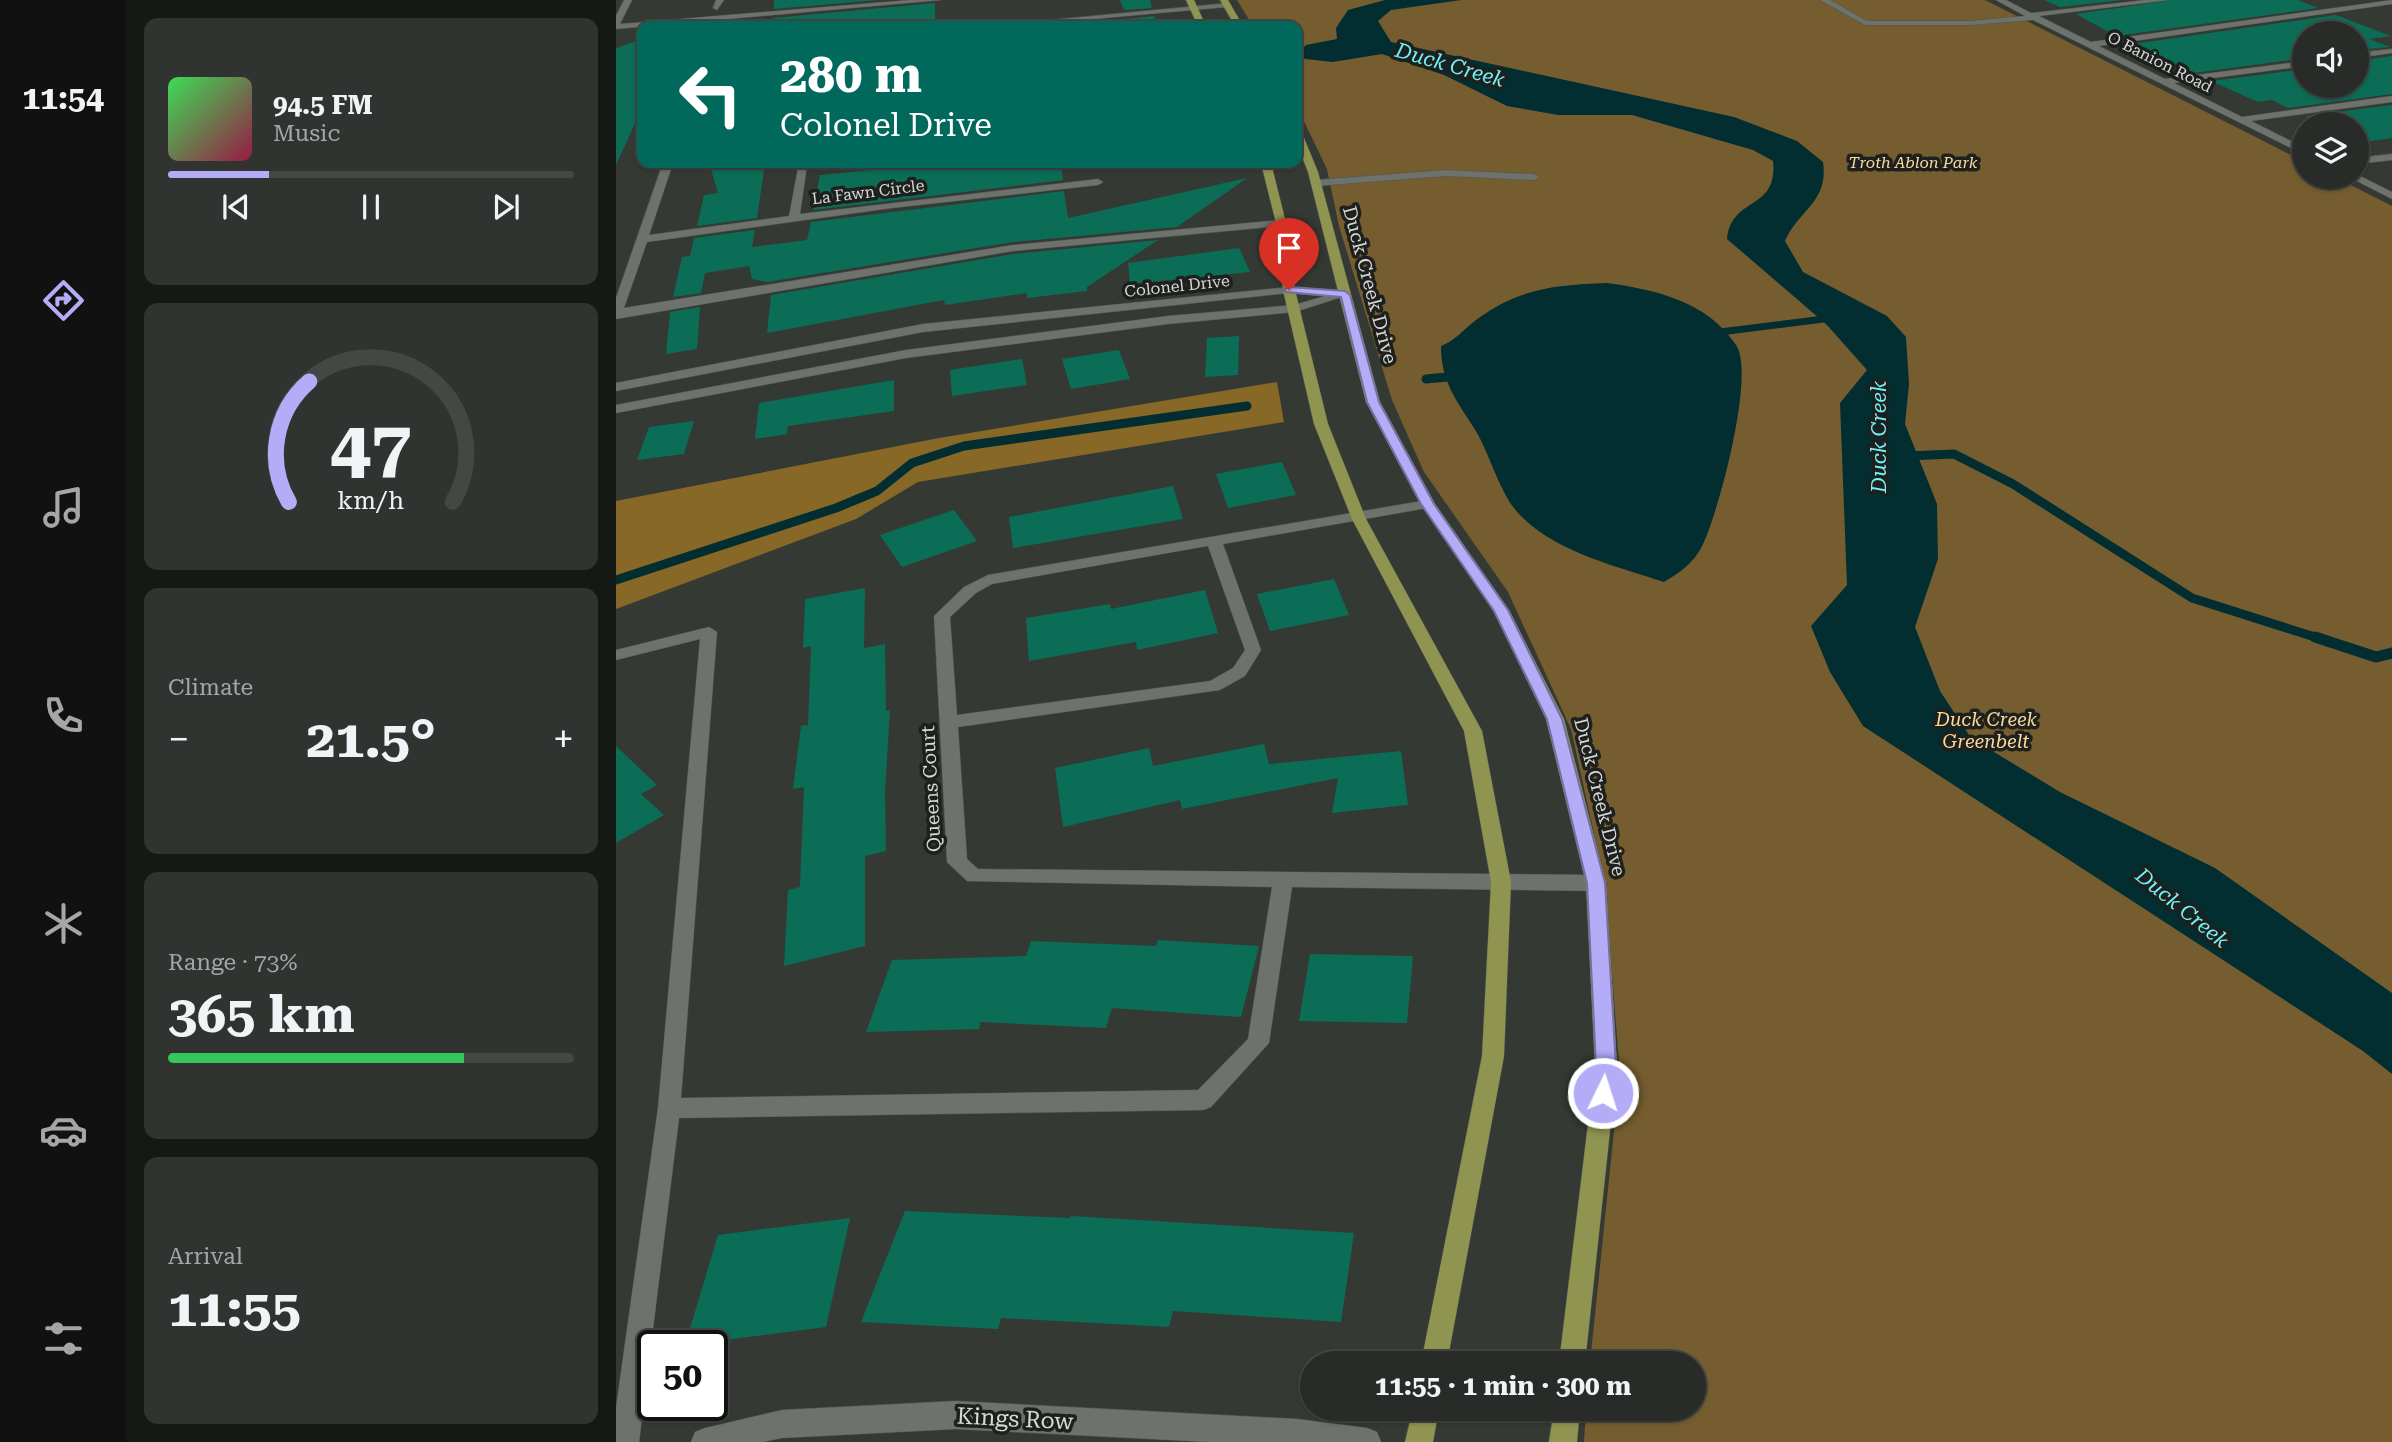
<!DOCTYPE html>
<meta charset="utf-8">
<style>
:root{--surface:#282b27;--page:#30332f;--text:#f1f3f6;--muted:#a5a7a7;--line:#444744;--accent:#b5acf8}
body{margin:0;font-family:"Roboto Serif",serif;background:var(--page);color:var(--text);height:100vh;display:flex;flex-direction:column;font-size:26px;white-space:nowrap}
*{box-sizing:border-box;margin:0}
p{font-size:23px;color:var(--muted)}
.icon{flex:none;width:38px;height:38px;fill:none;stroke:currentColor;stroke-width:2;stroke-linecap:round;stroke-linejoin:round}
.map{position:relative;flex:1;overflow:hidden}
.panel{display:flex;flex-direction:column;gap:18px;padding:18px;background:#161815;width:490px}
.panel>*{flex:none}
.guide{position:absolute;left:21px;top:21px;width:665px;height:147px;border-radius:14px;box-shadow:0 2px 5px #0004,0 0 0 2px var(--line);background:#00695c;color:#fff;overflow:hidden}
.tools{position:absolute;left:1676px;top:21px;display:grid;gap:14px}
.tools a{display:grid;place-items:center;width:77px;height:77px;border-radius:50%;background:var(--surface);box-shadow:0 2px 5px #0004,0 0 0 2px var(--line);font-size:35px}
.speed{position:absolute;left:21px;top:1330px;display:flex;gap:14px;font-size:35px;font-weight:700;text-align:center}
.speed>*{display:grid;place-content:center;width:91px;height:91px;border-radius:50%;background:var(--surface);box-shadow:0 2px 5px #0004,0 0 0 2px var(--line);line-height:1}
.speed .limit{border:4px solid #111;border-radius:10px;background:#fff;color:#111}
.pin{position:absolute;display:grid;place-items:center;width:60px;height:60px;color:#fff;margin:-72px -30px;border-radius:50% 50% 50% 0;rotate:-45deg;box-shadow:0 0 7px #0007}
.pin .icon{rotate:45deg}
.me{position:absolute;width:77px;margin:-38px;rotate:4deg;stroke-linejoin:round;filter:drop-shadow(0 0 5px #0008)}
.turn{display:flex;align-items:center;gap:24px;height:147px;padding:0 28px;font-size:32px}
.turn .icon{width:91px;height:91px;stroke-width:2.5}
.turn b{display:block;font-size:49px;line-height:60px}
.big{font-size:52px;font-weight:700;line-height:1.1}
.panel .widget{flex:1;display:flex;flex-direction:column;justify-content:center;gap:10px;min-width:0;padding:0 24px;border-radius:14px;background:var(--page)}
.panel .dial{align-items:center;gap:0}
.dial svg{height:182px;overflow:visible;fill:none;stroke:var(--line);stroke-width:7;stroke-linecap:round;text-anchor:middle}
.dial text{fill:var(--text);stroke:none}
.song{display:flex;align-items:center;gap:21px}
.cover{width:84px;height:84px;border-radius:10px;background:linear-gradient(135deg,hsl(130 70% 55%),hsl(340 70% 35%))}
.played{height:7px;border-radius:4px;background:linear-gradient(90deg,var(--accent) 25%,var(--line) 25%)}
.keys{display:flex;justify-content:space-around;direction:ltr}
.heat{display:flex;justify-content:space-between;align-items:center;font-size:38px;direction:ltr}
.charge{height:10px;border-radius:5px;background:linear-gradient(90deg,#34c759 73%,var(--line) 0)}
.trip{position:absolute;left:684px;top:1351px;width:406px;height:70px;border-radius:35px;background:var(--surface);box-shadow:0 2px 5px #0004,0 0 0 2px var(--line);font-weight:700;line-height:70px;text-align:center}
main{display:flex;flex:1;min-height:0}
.menu{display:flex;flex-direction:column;width:126px;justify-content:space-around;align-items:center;background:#101110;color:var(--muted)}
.menu .icon{width:49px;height:49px}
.menu .active{color:var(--accent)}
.menu b{font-size:32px;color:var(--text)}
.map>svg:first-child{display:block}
.green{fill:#755d30}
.forest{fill:#886827}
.water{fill:#022e31}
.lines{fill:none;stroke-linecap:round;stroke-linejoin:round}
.stream-far2{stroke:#022e31;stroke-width:7}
.stream-far1{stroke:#022e31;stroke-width:9}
.stream{stroke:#022e31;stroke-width:11}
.building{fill:#0b6d56}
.minor-casing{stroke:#50554f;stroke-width:1}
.major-casing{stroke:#50554f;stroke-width:1}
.minor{fill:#6d726c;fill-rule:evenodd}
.major{fill:#8f9450;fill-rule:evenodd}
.route{fill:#b5acf8;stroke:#7670a1;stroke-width:2}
.labels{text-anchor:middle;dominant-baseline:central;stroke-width:7;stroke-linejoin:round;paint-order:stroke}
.far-street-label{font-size:16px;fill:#d6d9d6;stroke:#1e201d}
.far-park-label{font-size:16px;font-style:italic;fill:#fbd99c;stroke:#1e201d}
.street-label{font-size:19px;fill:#d6d9d6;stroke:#1e201d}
.park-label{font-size:19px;font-style:italic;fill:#fbd99c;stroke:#1e201d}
.water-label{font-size:21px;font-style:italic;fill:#70f2fa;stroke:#1e201d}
.near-street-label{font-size:23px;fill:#d6d9d6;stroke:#1e201d}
</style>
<main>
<nav class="menu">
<b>11:54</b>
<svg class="icon active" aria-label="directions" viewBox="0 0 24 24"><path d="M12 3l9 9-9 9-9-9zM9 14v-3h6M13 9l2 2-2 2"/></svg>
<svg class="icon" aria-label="music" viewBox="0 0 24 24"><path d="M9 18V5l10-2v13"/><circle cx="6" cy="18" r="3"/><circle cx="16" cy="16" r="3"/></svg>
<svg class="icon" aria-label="phone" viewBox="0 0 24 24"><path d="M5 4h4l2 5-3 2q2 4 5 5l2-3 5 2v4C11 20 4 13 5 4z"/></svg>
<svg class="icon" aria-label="climate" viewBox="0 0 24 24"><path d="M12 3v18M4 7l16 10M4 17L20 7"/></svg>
<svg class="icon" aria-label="car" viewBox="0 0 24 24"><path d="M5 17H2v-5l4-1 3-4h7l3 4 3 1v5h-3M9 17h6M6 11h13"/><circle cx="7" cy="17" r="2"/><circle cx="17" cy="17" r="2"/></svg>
<svg class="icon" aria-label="filters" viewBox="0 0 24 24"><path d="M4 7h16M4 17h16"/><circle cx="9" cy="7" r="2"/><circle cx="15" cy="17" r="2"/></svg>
</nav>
<section class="panel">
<div class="widget">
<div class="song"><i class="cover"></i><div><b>94.5 FM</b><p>Music</p></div></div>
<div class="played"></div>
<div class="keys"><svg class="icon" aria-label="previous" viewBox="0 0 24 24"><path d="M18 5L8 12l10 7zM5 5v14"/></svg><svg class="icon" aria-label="pause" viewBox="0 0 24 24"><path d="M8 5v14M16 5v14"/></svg><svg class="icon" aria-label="next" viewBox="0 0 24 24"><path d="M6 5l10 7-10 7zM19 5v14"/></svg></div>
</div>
<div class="widget dial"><svg viewBox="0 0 100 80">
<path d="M14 69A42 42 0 1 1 86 69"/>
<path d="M14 69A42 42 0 0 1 23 16" stroke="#b5acf8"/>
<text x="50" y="56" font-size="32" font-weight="700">47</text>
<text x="50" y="72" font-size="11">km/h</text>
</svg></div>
<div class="widget"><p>Climate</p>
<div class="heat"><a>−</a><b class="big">21.5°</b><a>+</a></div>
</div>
<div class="widget"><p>Range · 73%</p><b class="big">365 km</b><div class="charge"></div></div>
<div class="widget"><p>Arrival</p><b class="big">11:55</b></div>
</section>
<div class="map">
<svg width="1776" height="1442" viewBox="0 0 1776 1442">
<rect width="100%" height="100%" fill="#353934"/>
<!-- green -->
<path class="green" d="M621,0h748l320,162v15h30l57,29v1236h-808l2,-33h108v-46h-104l30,-290 -16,-194 -33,-150 -63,-137 -84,-120 -32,-72 -53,-174 -12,-57 -30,-62v-81h-44z"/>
<!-- forest -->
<path class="forest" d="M661,382l7,40 -366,60 -62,37 -240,90v-108l323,-63z"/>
<!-- water -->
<path class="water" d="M769,0h76l-70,10 -13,11 13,21 343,75 63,24 26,21c6,40 -24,47 -38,79l18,31 84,44 19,21 3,47 -4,40 32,80 1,55 -23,68 25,64 31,47 89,54 155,76 177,125v81l-29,-23 -500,-325 -33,-54 -19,-46 36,-41 -7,-182 27,-33 -40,-45 -100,-86c5,-44 51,-27 46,-78l-20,-11 -121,-35h-74l-51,-9 -63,-31 -62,-21 -49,8 -28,-3 -6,-7 7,-7 31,-6 -1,-11 12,-18z
M991,283c49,7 100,18 129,62 20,28 -18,170 -34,201 -8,17 -23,27 -38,36 -48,-16 -109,-30 -145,-68 -20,-21 -29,-61 -45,-86 -18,-28 -33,-47 -33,-82 15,-6 23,-17 35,-26 43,-32 79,-35 131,-37z"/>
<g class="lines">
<!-- stream-far2 -->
<path class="stream-far2" d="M1096,333l120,-15"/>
<!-- stream-far1 -->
<path class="stream-far1" d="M810,379l32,-3
M1290,456l48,-2 59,30 179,114 129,41
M0,580l220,-72 41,-17 35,-28 52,-17 283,-40"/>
<!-- stream -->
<path class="stream" d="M1699,637l61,20 16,-4"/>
</g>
<!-- building -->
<path class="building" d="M158,0h104l-104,9z
M504,0h30l2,8 -28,2z
M1428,0h78l-62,7z
M1556,0h126l20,8 -202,28 -40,-22z
M319,3v16l-73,7h-90l1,-8z
M1720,15l55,21 -22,3 21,8 -33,3v-17h-52v25l-111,15 -61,-29z
M538,16l3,10h-28l-3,-7z
M26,39v69l-26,57v-117z
M1776,56v38l-104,14 -16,-8 -14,2 -47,-21 94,-12v17h52v-25z
M1776,105v33l-35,5v-19h-34l-17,-8z
M110,163h39l-8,55 -60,8 7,-31 14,-2 -8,-27z
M294,163h151l2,17 -250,30 7,-35 73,-7v-3z
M631,178l-70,49 -164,15 -246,40 -15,-3 -3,-13 -44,7 -4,20 -28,4 9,-40 8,-1 4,-18 61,-8 -3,17 55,-7 4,-18 253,-31 4,27z
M542,240l-71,47v4l-60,7v-5l-82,12 -1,-5 -177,33 4,-38 242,-41z
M623,248l11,24 -120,12 -2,-21z
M84,307l-3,42 -31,5 4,-42z
M623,336l-1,39 -33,2 2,-39z
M503,350l11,29 -59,10 -9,-30z
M406,359l5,26 -75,11 -2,-26z
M278,380v31l-106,15 -1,8 -32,5 4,-36z
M78,421l-10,33 -47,6 12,-33z
M666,462l14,33 -68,13 -12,-34z
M557,486l10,33 -170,29 -4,-31z
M338,510l23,31 -75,26 -22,-32z
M718,579l15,36 -79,16 -13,-37z
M249,588l-1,60 21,-4 1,67 4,-1 -5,82 1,59 -21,5v90l-81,20 4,-76 12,-3 4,-100 -11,2 8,-63 7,-1 3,-79 -8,2 2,-49z
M589,590l13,43 -81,17 -1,-8 -107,19 -3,-43 84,-14 1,5z
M648,744l5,20 132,-13 7,54 -76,8 6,-35 -156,31 -2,-9 -117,27 -8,-59 94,-20 4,18z
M0,746l41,39 -16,9 23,21 -48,28z
M542,940l101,6 -18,71 -129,-9 -6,20 -126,-6 -1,7 -113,3 26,-72 134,-4 5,-15 125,5z
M694,954l103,2 -6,67 -108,-2z
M289,1211l165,7 1,-2 283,17 -13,89 -168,-11 -4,16 -168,-9 -3,11 -137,-7z
M234,1218l-24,109 -141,18 33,-110z"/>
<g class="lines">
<!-- minor casing -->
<g class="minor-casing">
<path id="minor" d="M8,0h8l-12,24 290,-24h31l-325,29v-13z
M100,0h8l-7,10 -4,-2z
M1204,0h10l37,21h104l54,-5 -29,-16h10l25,13 114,-13h24l-130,16 52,26 301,-42v4l-293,42 66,33 140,-18v5l-131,17 68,34 150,-21v6l-141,19 54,27v7l-272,-135 -62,5h-106z
M614,3l-3,4 -212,19h-28z
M1776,49v4l-35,5v-5z
M1776,154v6l-35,4v-6z
M47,163h10l-24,72 140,-19 10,-53 8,2 -7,49 298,-35 5,3 -5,3 -206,23 -245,34 -23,66 389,-63 268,-25 5,3 -5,3 -268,25 -397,68v-21z
M830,170l88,4 5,3 -5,3 -88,-4 -130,10 -5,-3 5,-3z
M1742,175l34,17v7l-43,-22z
M673,287l42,3 6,3 8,-2 6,3 -56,18 -127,12 -262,34 -290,55v-8l290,-55 262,-34 126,-11 31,-9 -36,-3 -366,39 -307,59v-8l307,-59z
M812,500l5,1v6l-210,37 38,106 -16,26 -25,14 -262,37 9,132 11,10 618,6 7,3 3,5 -3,5 -7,3 -304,-4 -23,156 -58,64 -8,3 -524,8 -40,324h-23v-34l42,-300 42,-469 -84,21v-10l93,-23 8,5 -36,466 517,-8 50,-51 24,-152 -305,-6 -20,-19 -13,-246 30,-29 24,-12zM592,546l37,104 -12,18 -23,13 -253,34 -7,-98 26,-24 16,-9z
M340,1401l341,18 70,9 10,4 4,10h-172l-253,-13 -174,9 -19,4h-72l4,-10 10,-4 77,-18z"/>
</g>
<!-- major casing -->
<g class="major-casing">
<path id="major" d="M570,0h8l12,26h-8z
M604,0h8l15,26h-8z
M681,130l5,3 16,39 62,230 55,102 74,106 55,109 42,164 11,183 -32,297h-26l36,-297 -9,-183 -40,-164 -53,-109 -72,-106 -55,-102 -58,-230 -11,-28z
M645,163h10l15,60 9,67 33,134 38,95 116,212 29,151 -7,174 -57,307h-26l61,-307 9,-174 -27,-151 -112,-212 -38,-95 -31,-134 -7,-67z
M797,1409h26l-6,33h-28z
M938,1409h26l-3,33h-28z"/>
</g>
<!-- minor -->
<use href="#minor" class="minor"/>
<!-- major -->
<use href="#major" class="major"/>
</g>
<!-- route -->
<path class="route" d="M673,287l56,4 5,4 29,107 55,102 74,106 54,109 43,164 11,183 -6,33 -7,3 -7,-3 -3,-6 3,-27 -9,-183 -40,-164 -53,-108 -73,-107 -54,-102 -26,-105 -55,-5 -2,-2z"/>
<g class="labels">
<!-- far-street labels -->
<g class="far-street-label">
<text transform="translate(1544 62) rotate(27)">O Banion Road</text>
<text transform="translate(252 192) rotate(-7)">La Fawn Circle</text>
<text transform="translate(561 286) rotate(-6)">Colonel Drive</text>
</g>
<!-- far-park labels -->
<g class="far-park-label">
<text x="1297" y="162">Troth Ablon Park</text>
</g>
<!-- street labels -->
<g class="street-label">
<text transform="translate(754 285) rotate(75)">Duck Creek Drive</text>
<text transform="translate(315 789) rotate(-93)">Queens Court</text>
<text transform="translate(984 797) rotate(76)">Duck Creek Drive</text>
</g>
<!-- park labels -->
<g class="park-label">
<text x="1370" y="719">Duck Creek<tspan x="1370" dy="22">Greenbelt</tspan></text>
</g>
<!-- water labels -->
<g class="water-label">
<text transform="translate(834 65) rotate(16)">Duck Creek</text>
<text transform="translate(1263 437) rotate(-90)">Duck Creek</text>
<text transform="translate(1566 908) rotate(39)">Duck Creek</text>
</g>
<!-- near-street labels -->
<g class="near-street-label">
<text transform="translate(399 1419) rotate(3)">Kings Row</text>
</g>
</g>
</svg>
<div class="tools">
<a><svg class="icon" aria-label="sound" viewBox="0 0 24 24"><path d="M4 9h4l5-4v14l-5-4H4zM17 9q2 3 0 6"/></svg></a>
<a><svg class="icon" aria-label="layers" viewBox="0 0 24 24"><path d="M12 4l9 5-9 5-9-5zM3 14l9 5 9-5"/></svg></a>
</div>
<div class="speed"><div class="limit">50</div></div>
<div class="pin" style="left:673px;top:290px;background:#d93025"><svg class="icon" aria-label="arrive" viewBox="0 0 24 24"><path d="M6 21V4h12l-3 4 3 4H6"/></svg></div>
<svg class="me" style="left:987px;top:1093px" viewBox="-20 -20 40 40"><circle r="17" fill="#b5acf8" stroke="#fff" stroke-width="3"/><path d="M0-11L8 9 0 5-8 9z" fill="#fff"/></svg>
<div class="trip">11:55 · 1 min · 300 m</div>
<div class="guide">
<div class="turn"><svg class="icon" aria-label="left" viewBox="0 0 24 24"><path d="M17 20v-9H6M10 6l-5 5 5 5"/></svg><div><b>280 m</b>Colonel Drive</div></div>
</div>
</div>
</main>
